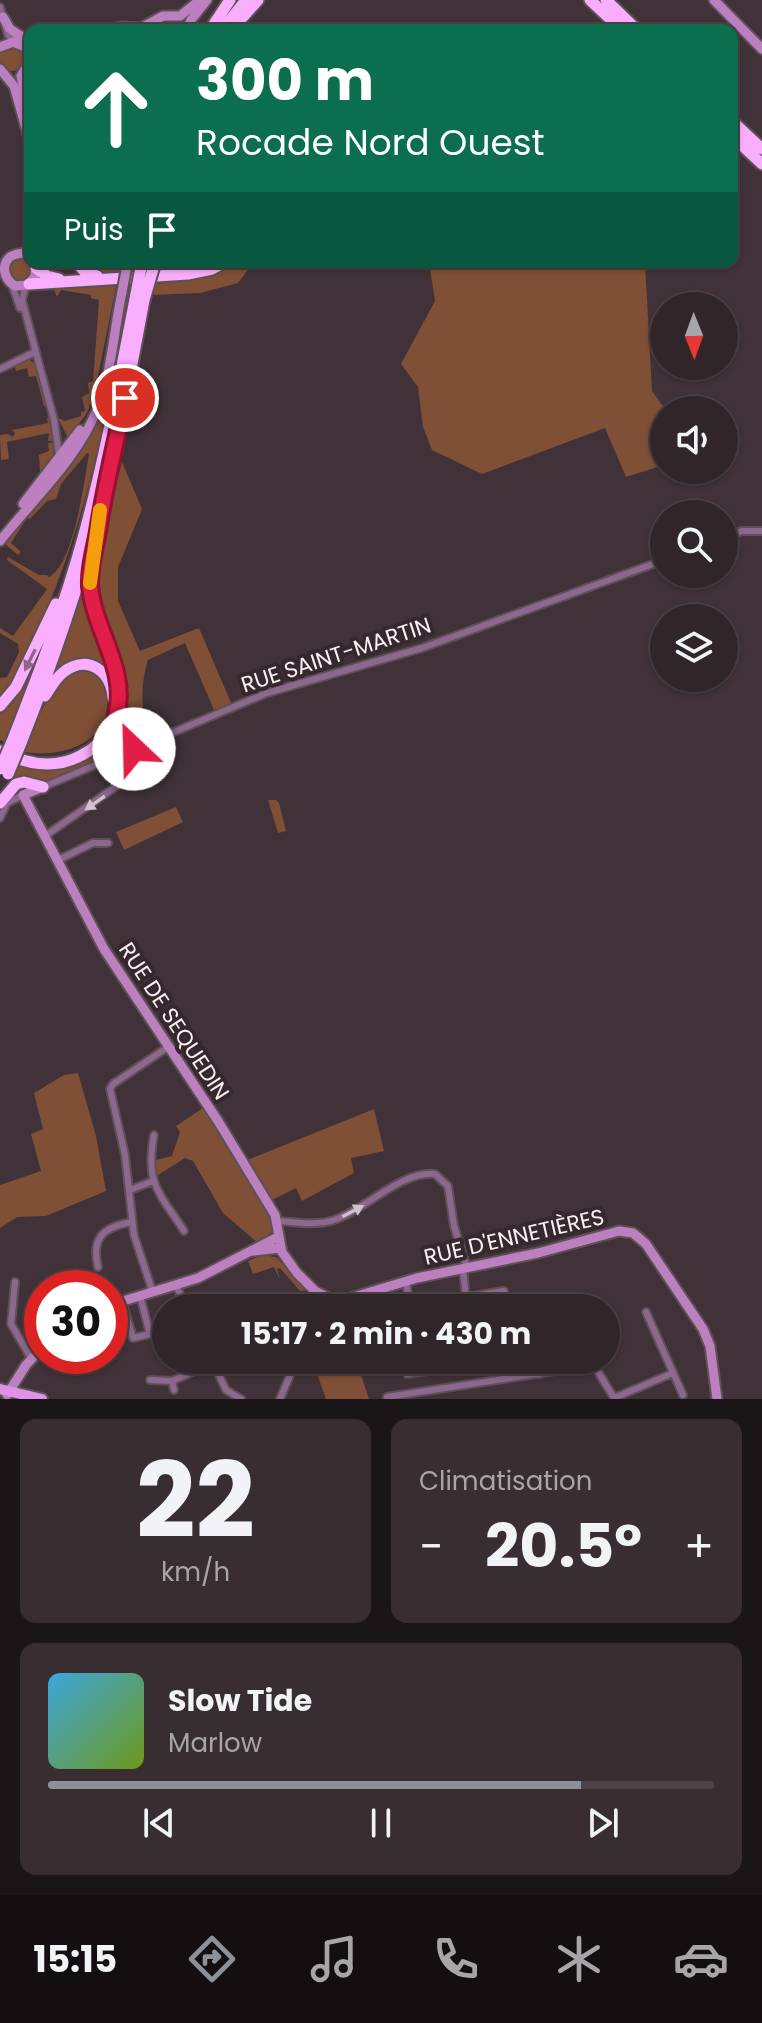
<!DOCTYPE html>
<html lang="fr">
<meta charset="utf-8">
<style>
:root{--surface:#30262a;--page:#382e32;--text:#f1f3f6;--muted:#a8a5a8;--line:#4b4347;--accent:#8c9099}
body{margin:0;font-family:Poppins,sans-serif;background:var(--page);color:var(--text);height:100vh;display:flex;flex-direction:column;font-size:30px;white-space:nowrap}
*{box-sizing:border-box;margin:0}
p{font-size:26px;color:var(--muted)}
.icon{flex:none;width:44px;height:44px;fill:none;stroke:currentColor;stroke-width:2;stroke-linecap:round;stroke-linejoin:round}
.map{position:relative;height:1399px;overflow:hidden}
.sheet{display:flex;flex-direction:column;gap:20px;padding:20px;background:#1a1517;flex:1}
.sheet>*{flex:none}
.hud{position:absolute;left:24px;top:24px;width:714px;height:244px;border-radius:16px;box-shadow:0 2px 6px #0004,0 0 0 2px var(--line);background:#0b6e4f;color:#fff;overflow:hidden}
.needle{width:52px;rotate:179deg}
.controls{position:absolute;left:650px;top:292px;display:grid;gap:16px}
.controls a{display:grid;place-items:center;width:88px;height:88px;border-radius:50%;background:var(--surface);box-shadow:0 2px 6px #0004,0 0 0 2px var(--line);font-size:40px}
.speed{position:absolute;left:24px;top:1270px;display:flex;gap:16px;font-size:40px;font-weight:700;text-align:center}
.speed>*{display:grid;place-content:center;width:104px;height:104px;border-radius:50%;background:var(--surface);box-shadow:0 2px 6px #0004,0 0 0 2px var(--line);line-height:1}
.speed .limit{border:12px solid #d22;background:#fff;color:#111}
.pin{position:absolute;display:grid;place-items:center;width:68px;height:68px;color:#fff;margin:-34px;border:4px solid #fff;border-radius:50%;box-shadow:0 2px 8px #0007}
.me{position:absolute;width:88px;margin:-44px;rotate:336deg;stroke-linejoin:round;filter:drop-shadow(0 0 6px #0008)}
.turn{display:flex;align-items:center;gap:28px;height:168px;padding:0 40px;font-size:36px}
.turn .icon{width:104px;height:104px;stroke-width:2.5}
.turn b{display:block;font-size:56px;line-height:68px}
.then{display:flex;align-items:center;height:76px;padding:0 40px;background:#0003;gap:16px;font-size:30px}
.big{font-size:60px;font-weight:700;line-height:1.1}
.sheet .tile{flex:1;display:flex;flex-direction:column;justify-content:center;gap:12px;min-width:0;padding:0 28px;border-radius:16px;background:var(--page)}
.sheet .dial{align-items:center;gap:0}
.dial b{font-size:104px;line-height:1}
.song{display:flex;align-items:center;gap:24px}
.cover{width:96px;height:96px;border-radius:12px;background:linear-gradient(135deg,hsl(200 70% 55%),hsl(80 70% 35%))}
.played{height:8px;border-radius:4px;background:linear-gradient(90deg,var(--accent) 80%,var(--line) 80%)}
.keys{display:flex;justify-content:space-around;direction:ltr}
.heat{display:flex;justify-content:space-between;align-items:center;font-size:44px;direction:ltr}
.sheet .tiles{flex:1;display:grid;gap:20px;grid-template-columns:1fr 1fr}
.tile:last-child{grid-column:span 2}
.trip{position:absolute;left:152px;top:1294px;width:468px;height:80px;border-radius:40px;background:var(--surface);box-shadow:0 2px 6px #0004,0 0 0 2px var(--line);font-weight:700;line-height:80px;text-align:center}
.tabs{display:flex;height:128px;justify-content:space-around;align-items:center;background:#130f11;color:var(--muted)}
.tabs .icon{width:56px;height:56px}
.tabs .selected{color:var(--accent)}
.tabs b{font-size:36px;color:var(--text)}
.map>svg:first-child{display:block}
.green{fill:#7f4f36}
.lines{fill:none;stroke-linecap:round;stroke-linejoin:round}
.street-casing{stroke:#5e5156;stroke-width:10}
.secondary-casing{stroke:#5e5156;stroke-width:13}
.primary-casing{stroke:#5e5156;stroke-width:14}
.highway-casing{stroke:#5e5156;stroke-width:15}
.street{stroke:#8c678e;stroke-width:6}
.secondary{stroke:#bc80c0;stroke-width:9}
.primary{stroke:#e093e5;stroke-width:10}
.highway{stroke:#f8aefc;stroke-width:11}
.secondary-bridge-casing{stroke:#5e5156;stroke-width:13;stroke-linecap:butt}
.highway-bridge-casing{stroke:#5e5156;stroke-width:15;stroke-linecap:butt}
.secondary-bridge{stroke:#bc80c0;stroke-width:9}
.highway-bridge{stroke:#f8aefc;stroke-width:11}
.oneway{fill:#8d648b}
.oneway2{fill:#d4c1d0}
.route-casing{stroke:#92132f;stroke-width:20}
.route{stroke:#e11d48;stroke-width:14}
.slow{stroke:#f59e0b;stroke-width:14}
.labels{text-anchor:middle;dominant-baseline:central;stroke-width:8;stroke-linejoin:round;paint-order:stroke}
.street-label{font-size:22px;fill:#faf1f4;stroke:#36282e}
</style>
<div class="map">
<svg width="762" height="1399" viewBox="0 0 762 1399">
<rect width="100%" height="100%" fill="#403238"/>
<!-- green -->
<path class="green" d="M-1 58a13 13 0 1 1 26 0a13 13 0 1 1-26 0Z
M8 270a12 12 0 1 1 24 0a12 12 0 1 1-24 0Z
M79,262h43l-2,11h-25z
M160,262h51l-18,5 -35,2z
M235,262h19l-16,21 -38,10 -49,2 4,-11 59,-8z
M429,262h216l7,129 14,19h-2v55l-38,12 -21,-49 -123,46 -50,-24 -9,-23 -5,-40 -17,-23 34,-63z
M117,282l-23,114 -7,17 -19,25 -10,-20 7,3 16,-5v-4l4,-1 -3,-14 7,-4 -1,-10 5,-2 6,-81 -8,-2v-3l-30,-5 -4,7 -5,-12z
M128,294l2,1c-23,116 -44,233 -95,340 -10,22 -19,46 -35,65v-22l7,-1 12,-25 -1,-8 -18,-11v-5l13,8 34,-47 -40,-29 1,-3 31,18h8l2,2c25,-13 35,-95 40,-123l-2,-1 -26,31 -5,15 -9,2 -17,18 -3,-1 -16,25 10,9 -3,3 -14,-12c32,-39 72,-77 93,-123 18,-38 22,-85 31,-126z
M29,359l6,5 11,41 -2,1 -8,-30 -7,1 -2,-9 -11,3 -1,-4z
M47,418h2l6,23h-7l1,-8 -42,9 2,17 -8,1 -1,-25 8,-1 5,3 2,-4 -3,-3 36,-7z
M48,443h8l-5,19 -14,18 -2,-2 5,-6 -1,-17 10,-4z
M122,462l20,47 -24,58v34l22,50 59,-23 33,77 -17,7 -30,-69 -37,17c-6,19 -10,54 3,70l-10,7 -19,-23c2,-18 3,-37 -2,-55 -9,-26 -23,-49 -25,-77 -2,-37 18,-84 27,-120z
M86,573l27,96 4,24 -29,-31 -37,19z
M48,630l-43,112 -5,-2v-30z
M90,670c13,8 16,15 17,30 3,44 -48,58 -83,52 15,-32 25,-79 66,-82z
M116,734l10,7 -3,8 -81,35 -34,3 11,-22c43,5 64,4 93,-30z
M268,800h8l3,3 7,28 -8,2z
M176,807l7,15 -59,28 -8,-18z
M78,1073l18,63 10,55 -60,25 -29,1 -17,11v-43l41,-14 -10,-37 12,-5 -9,-36 30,-18z
M203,1108l69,113 3,9 -17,13 -35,-30 -30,-52 -8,-3 -30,19 -3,-16 20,-5 8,-24 -4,-6z
M374,1109l10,42 -33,7 3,15 -52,28 -6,-13 -24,12 -25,-40z
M262,1255l14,2 31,33 -7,1 -20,-23 -3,1 3,11 -6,-13 -21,7 -5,-13z
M312,1360h44l13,39h-43z"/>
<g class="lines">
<!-- street casing -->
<g class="street-casing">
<path id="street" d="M0,7l8,28 7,6
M12,285l8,23
M26,285l-4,15 32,120 5,35
M0,369l35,-17
M724,538l18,-7h20
M116,717l12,8 11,22
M109,732l13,-1 12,18
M43,787l224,-94 155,-45 242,-88
M0,818l7,-15 16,-8
M45,836l73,-51 5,-14 -5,-16
M58,860l35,-17h15
M154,1135c-9,49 5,57 30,96
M130,1190l23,-9
M278,1221c18,1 38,5 56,-1 31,-10 68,-50 101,-46l13,12 6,40 13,42
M98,1267c-7,-29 5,-40 34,-45
M463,1269l4,39
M406,1281l4,27
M15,1282l-4,42 20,34
M176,1286l11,22
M153,1293l-19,-58 -9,-80 -15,-66 3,-5 55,-37
M467,1297l37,-6
M122,1301l11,37 17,-4 -10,-38
M646,1312l37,83
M212,1360l14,30 15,9
M405,1360l2,14 21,-3 -2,-11
M538,1360l2,14
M595,1360l-1,5 20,33 59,-25
M150,1380l22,1
M174,1390l-2,-9 41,-18
M387,1397l207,-32
M280,1399l11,-26"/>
</g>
<!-- secondary casing -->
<g class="secondary-casing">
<path id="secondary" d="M714,0l48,49
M3,17l7,12 20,13
M109,30l12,-3 20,1 22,-12h17l20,-16
M187,30l4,-10 16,-20
M0,47l13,-5 17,7
M30,61l-9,15 9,38
M0,69l14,17 16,56
M30,251c-7,3 -15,2 -20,6 -10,9 -5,23 5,29l13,-1 7,-9 1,-14
M23,504l57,-74
M0,541c34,-43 78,-82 98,-134 14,-36 16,-78 24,-115
M43,787l-20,8 81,154 114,172 57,94 7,37 15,21 18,18 16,8h16l70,-21 121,-25 81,-22 14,2 13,11 57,85 7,17 7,53
M253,1251l27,-3
M110,1305l88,-27 80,-41
M7,1395l19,-30 16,-17"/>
</g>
<!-- primary casing -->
<g class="primary-casing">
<path id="primary" d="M0,1389l42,10"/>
</g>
<!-- highway casing -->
<g class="highway-casing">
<path id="highway" d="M590,0l32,30
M606,0l31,30
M210,30l20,-30
M222,30l24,-30
M231,30l27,-30
M732,121l30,28
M732,136l30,28
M77,262l8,10 12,4
M36,268l11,8 12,3
M29,284l159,-10 24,-5 13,-7
M45,696c6,-9 11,-19 20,-25 23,-17 47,1 48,27
M0,706l16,-19 40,-83
M13,739c26,-66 51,-132 70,-201 22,-80 37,-162 53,-244
M21,743c30,-76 57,-153 78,-233 19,-69 32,-140 45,-210
M0,751c27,14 55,19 82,4 14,-7 23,-17 30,-30 20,-39 -6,-75 -17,-112 -5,-18 -6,-37 -3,-55
M0,803l16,-19 8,-2 19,5"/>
</g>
<!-- street -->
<use href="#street" class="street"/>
<!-- secondary -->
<use href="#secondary" class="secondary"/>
<!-- primary -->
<use href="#primary" class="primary"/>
<!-- highway -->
<use href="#highway" class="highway"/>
<!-- secondary-bridge casing -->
<g class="secondary-bridge-casing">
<path id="secondary-bridge" d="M122,292l5,-27"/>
</g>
<!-- highway-bridge casing -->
<g class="highway-bridge-casing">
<path id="highway-bridge" d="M136,294l6,-32
M144,300l11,-38
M0,769l13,-30
M8,774l13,-31"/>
</g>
<!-- secondary-bridge -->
<use href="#secondary-bridge" class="secondary-bridge"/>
<!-- highway-bridge -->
<use href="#highway-bridge" class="highway-bridge"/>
</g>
<!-- one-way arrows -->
<defs><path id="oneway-solid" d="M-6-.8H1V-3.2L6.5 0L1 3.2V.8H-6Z" transform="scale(2)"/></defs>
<use class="oneway" href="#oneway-solid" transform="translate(30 660) rotate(116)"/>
<g class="oneway2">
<use href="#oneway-solid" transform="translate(95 803) rotate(145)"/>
<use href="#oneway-solid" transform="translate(353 1211) rotate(-28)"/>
</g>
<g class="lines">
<!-- route casing -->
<g class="route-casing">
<path id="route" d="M125,398c-9,44 -20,88 -27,133 -3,19 -9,35 -8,55 4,45 39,84 26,131l12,8 11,22 -5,2"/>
</g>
<!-- route -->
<use href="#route" class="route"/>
<!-- slow -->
<path class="slow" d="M90,583l10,-73"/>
</g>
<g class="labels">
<!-- street labels -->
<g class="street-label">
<text transform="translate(336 655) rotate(-18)">RUE SAINT-MARTIN</text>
<text transform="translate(174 1021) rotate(57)">RUE DE SEQUEDIN</text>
<text transform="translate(514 1237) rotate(-13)">RUE D'ENNETIÈRES</text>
</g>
</g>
</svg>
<div class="controls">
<a><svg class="needle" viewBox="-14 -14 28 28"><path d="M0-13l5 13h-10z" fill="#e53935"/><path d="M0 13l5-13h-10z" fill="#a8a5a8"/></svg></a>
<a><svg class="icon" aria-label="sound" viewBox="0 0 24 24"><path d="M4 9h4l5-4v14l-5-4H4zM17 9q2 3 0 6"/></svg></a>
<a><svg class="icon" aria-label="search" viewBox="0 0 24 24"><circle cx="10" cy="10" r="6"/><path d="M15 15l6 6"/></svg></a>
<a><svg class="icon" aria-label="layers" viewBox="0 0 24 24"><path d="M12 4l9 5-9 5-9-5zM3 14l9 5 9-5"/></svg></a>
</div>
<div class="speed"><div class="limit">30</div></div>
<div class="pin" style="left:125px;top:398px;background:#d93025"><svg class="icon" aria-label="arrive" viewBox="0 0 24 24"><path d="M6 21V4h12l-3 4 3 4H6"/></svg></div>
<svg class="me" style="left:134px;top:749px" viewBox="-20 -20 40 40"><circle r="19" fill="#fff"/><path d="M0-13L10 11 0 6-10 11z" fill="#e11d48"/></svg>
<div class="trip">15:17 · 2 min · 430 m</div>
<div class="hud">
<div class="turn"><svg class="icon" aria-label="ahead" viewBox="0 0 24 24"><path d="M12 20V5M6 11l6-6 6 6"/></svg><div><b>300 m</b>Rocade Nord Ouest</div></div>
<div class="then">Puis<svg class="icon" aria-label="arrive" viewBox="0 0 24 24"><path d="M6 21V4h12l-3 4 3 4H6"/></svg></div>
</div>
</div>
<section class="sheet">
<div class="tiles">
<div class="tile dial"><b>22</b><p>km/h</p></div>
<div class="tile"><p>Climatisation</p>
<div class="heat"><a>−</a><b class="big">20.5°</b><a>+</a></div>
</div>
<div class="tile">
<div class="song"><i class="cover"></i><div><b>Slow Tide</b><p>Marlow</p></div></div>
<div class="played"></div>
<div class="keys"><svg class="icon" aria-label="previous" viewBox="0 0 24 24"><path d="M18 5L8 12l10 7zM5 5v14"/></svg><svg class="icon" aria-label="pause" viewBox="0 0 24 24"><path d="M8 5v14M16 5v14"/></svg><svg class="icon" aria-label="next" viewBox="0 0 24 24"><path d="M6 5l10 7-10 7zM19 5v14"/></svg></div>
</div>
</div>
</section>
<nav class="tabs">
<b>15:15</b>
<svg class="icon selected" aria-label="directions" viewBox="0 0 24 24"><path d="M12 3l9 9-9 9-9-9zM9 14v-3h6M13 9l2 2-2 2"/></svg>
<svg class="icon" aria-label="music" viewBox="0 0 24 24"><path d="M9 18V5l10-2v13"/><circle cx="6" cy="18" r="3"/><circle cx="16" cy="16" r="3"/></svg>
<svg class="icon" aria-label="phone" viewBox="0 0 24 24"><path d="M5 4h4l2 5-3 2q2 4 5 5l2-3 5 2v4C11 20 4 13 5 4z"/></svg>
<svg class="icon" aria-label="climate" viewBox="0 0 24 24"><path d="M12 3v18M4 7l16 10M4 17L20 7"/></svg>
<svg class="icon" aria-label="car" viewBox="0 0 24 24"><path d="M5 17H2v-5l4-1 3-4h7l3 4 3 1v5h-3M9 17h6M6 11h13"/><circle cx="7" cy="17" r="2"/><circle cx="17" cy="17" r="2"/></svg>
</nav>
